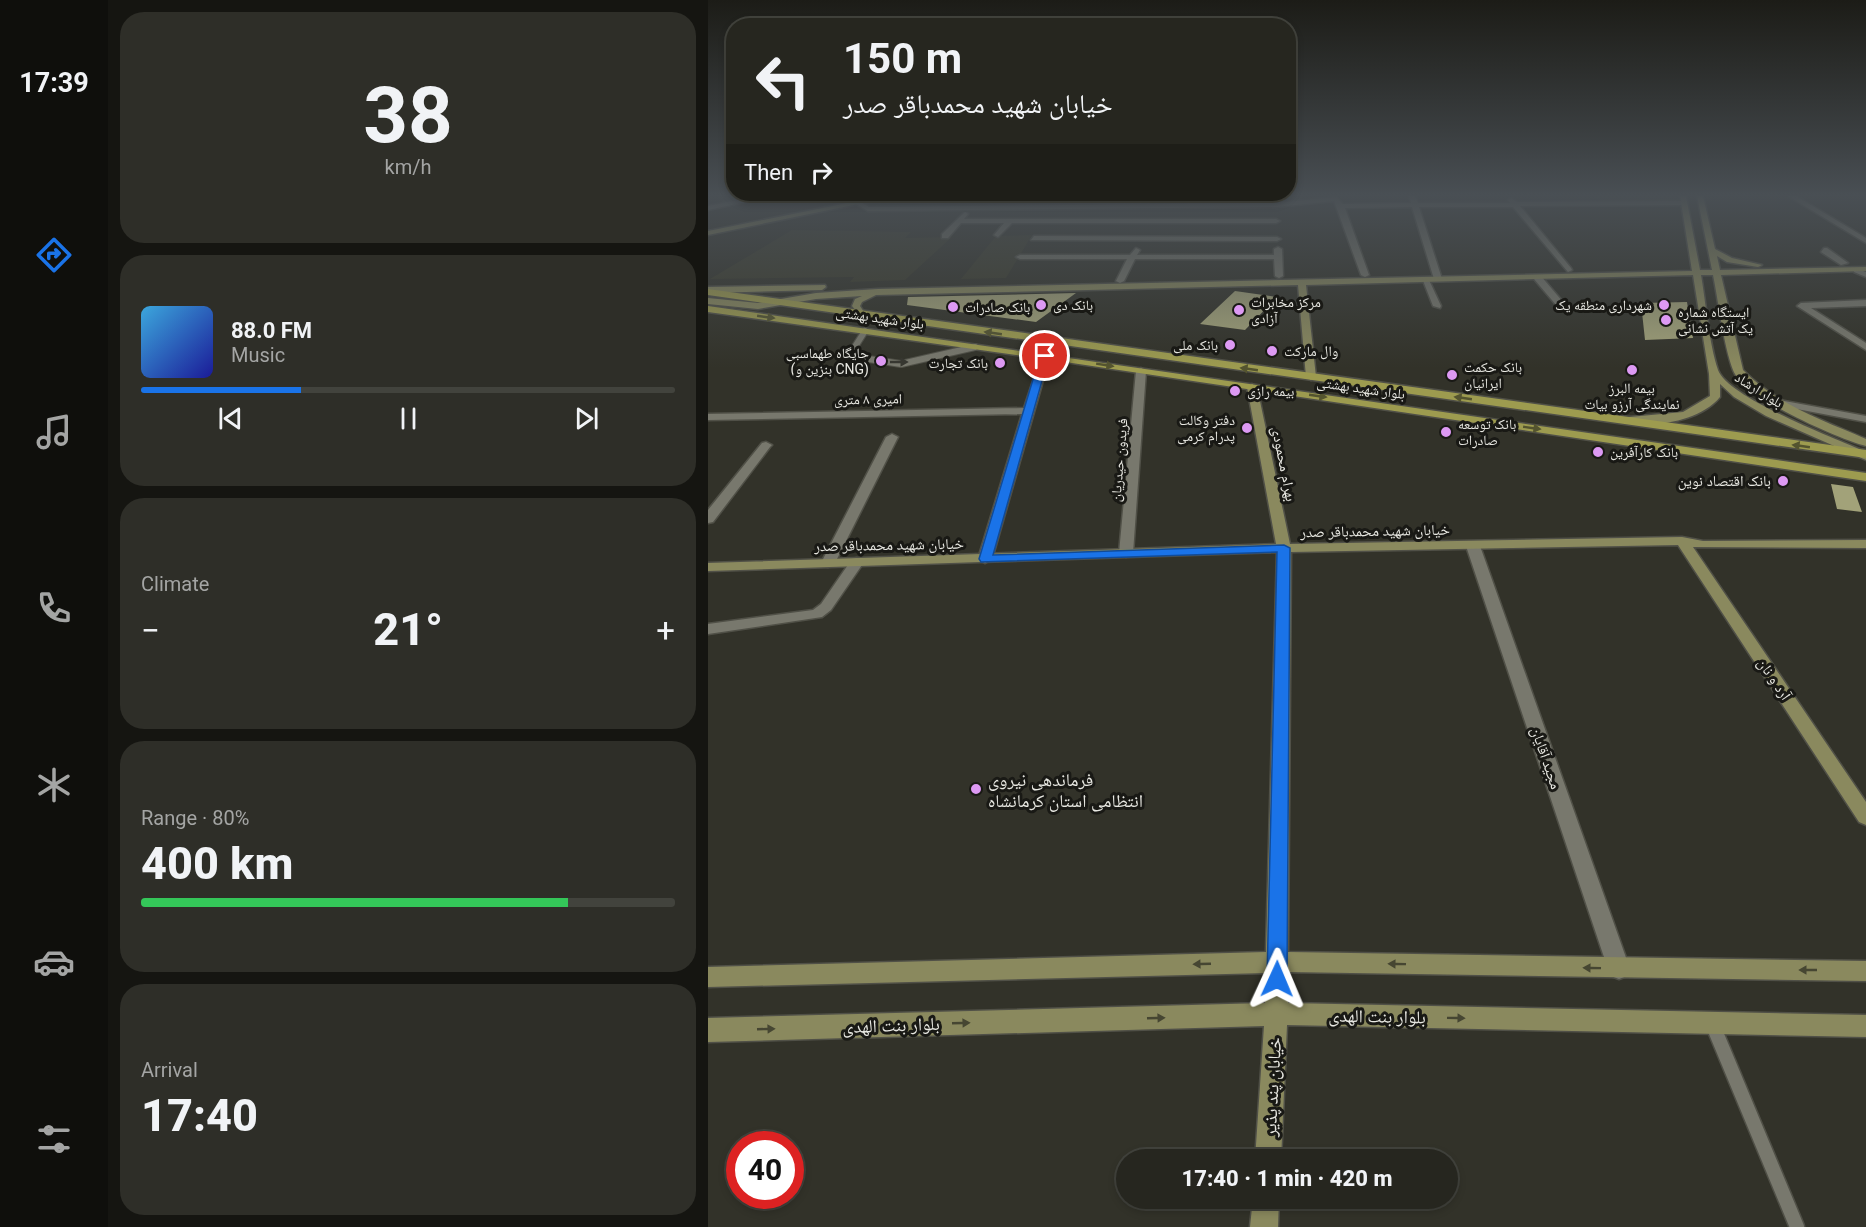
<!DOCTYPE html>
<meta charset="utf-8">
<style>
:root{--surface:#26261f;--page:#2e2e28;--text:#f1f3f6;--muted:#a4a5a4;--line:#42433d;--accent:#1a73e8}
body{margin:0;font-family:Roboto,"Noto Naskh Arabic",sans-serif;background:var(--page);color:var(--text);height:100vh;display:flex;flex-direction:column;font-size:22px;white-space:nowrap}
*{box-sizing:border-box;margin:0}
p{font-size:20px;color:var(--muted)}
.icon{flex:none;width:33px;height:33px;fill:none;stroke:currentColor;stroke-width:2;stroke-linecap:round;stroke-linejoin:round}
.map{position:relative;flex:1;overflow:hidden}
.sheet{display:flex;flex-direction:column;gap:12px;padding:12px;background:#151511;width:600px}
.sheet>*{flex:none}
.guide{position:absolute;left:18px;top:18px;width:570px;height:183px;border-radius:24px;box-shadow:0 3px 9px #0003,0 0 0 2px var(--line);background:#26261f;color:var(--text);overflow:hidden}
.speed{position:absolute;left:18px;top:1131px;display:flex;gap:12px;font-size:30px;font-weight:700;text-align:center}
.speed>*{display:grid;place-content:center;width:78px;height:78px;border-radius:50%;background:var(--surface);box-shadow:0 3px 9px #0003,0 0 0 2px var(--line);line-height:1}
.speed .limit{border:9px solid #d22;background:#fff;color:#111}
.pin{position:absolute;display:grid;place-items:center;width:51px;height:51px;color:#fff;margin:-26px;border:3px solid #fff;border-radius:50%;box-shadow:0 2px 6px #0007}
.me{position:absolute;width:66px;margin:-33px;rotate:1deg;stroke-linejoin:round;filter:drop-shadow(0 0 4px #0008)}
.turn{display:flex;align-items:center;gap:21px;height:126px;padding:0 18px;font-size:27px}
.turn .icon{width:78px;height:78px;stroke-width:2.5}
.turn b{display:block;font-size:42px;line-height:51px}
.then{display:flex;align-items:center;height:57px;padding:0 18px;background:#0003;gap:12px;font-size:22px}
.big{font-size:45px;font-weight:800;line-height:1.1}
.sheet .tile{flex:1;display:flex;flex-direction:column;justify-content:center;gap:9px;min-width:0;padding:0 21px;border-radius:24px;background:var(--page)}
.sheet .dial{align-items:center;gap:0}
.dial b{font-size:78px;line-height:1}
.song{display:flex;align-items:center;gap:18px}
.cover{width:72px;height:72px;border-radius:9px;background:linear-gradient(135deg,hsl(200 70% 55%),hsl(240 70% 35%))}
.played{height:6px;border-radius:3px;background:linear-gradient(90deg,var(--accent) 30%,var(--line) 30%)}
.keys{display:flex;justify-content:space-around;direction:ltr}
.heat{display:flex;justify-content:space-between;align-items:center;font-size:33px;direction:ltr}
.charge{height:9px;border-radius:4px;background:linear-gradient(90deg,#34c759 80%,var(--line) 0)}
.trip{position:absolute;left:408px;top:1149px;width:342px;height:60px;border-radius:30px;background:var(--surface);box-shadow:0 3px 9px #0003,0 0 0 2px var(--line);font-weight:800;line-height:60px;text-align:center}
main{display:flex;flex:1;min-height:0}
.menu{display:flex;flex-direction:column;width:108px;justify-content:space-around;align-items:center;background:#0f0f0c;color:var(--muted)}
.menu .icon{width:42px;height:42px}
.menu .selected{color:var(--accent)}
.menu b{font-size:27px;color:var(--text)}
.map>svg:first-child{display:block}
.built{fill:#3b3b2b}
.building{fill:#a2a279}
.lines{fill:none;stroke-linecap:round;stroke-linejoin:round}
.lane-far1-casing{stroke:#505047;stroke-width:8}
.lane-casing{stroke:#505047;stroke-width:17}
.street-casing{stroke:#505047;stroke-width:3}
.secondary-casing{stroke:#505047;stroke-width:3}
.primary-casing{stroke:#505047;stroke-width:3}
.lane-far1{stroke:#78786d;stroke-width:6}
.lane{stroke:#78786d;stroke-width:14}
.street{fill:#78786d;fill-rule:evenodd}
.secondary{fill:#8a895e;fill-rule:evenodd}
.primary{fill:#9d9b4f;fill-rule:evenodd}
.oneway{fill:#54542f}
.oneway2{fill:#36362f}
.oneway3{fill:#464632}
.route{fill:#1a73e8;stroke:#114b97;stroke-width:1.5}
.poi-dot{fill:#dd99f3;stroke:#191915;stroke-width:2}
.labels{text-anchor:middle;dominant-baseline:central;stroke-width:6;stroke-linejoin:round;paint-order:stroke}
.far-poi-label{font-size:14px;fill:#e8e8e2;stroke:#191915;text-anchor:start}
.far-street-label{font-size:14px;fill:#e8e8e2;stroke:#191915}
.street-label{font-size:15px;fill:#e8e8e2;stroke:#191915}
.poi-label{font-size:15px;fill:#e8e8e2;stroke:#191915;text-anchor:end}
.near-poi-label{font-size:18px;fill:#e8e8e2;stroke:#191915;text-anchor:start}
.near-street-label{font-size:18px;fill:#e8e8e2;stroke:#191915}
</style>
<main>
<nav class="menu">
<b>17:39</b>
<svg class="icon selected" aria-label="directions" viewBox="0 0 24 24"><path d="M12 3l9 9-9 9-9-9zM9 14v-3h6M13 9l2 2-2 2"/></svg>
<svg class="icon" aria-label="music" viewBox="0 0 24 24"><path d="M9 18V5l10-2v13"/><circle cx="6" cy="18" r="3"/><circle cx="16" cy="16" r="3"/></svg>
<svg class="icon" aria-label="phone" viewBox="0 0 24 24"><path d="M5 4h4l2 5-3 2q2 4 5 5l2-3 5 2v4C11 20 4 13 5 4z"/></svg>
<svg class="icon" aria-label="climate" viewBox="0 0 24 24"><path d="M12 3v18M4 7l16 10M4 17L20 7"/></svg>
<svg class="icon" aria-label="car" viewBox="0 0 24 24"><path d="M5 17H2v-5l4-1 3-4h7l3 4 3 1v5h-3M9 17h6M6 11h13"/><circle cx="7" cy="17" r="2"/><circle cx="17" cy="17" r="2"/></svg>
<svg class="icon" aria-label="filters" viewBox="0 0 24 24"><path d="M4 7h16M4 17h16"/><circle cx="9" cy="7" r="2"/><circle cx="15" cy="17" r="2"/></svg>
</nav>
<section class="sheet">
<div class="tile dial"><b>38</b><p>km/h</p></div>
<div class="tile">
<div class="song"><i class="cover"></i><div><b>88.0 FM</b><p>Music</p></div></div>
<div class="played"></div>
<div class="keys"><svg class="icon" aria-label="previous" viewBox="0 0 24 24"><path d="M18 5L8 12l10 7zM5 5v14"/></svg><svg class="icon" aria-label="pause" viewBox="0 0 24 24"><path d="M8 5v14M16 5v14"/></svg><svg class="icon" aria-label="next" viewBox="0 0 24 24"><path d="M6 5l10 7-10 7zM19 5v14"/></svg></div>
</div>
<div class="tile"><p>Climate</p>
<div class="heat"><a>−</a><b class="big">21°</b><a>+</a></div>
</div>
<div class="tile"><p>Range · 80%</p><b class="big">400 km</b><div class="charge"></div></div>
<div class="tile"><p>Arrival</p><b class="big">17:40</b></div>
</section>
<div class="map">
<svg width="1158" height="1227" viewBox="0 0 1158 1227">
<rect width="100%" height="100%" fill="#323229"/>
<!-- built -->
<path class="built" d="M887,196h79l1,4 -74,2z
M84,230l119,2 -6,6 47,-1 -47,43 -55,2 4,-5 -144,2z
M324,235l-26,43 -45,1 35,-43z"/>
<!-- building -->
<path class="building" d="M527,291l42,6 -32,33 -45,-6z
M368,293l-40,29 -129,-17 1,-8z
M979,302l6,36 -48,2 -4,-37z
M1123,484l22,3 9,25 -25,-3z"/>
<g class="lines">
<!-- lane-far1 casing -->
<g class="lane-far1-casing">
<path id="lane-far1" d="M157,331l-16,25 52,8 74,-17"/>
</g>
<!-- lane casing -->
<g class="lane-casing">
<path id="lane" d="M1004,1023l85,204"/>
</g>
<!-- street casing -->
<g class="street-casing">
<path id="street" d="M50,196h15l-65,14v-4z
M134,196h8l19,11 407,-4 60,-6 7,7 68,-1 -2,-7h6l3,7h92l-2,-3 3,-2 6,4 167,-1 3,2 -3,2 -164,1 51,62 1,2 -4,2 -55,-65h-94l23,72 -4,2 -4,-2 -22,-72 -67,1 24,67 -4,2 -4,-2 -27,-74 -58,6 -408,4z
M1080,196h8l70,42v5z
M257,212l3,2 -4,5h312l4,2 -4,2h-264l-14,14 -4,-2 10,-12h-43l-13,15h-6v-4z
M326,236l243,1 4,2 -4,2 -246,-1z
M570,247l4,2 1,27 -4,2 -4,-2 -1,-17h-139l-11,22 -4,2 -4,-2 11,-22h-107l-4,-2 4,-2h110l6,-7 4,2 -3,5h137v-6z
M1116,248h3l21,15 -7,2 -20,-13z
M1146,268l12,4v5l-12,-5z
M826,275h6l23,27v4h-6l-23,-27z
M714,278l7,2 12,26 -1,2 -7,-2z
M1158,300v6l-55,2 55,35v7l-69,-44 4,-3z
M334,354l8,2 -58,203 -7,4 -7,-4 44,-145 -314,6v-6l316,-6z
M433,368l5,3 -13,182 -7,4 -7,-4 17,-182z
M1071,400l87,16v6l-91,-17v-4z
M184,434l6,3 -63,126 -7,4 -5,-1 -2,-3 65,-126z
M58,442l6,3 -2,2 -57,75 -5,1v-13l54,-67z
M765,542l7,4 150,423 -3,7 -8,3 -8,-3 -3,-7 -142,-423z
M149,558l7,4 -33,48 -9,7 -114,17v-10l105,-14 8,-6 31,-45z"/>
</g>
<!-- secondary casing -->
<g class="secondary-casing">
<path id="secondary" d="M174,196h15l-189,39v-4z
M972,196h6l14,74h12l-15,-74h6l12,53 17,9 30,7 -4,2 -31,-5 -10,-6 3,14 146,-3v4l-145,4 22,95c34,35 79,50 123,69v7c-28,-7 -123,-49 -133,-76 -10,-27 -14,-66 -20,-95h-12c5,29 8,68 17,95 10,28 119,69 148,82v8l-100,-44 -32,-19 -14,-13v13c-20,24 -64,31 -94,25v-4l4,-1 53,-5 27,-16 -1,-22 -16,-99 -387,10 10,92 -5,3 -5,-3 -8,-92 -422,10 -14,7 -2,4 6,9 -4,3 -10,-12 3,-7 7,-3 -46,3 -58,10 -50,-5v-6l50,5 58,-10 62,-4 814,-18z
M117,285l1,2 -4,3 -114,3v-6z
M544,384l5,3 33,157 392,-7 21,4 163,-1v8l-173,-1 173,255v23l-7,-3 -181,-277 -387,7 -3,400 578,9v20l-578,-9v31l578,12v22l-579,-12 -6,135h-26l9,-134 -556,16v-24l557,-15 1,-30 -558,14v-20l558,-15 11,-400 -569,19v-8l568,-19 -29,-157z
M545,1198h26l-1,29h-28z"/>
</g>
<!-- primary casing -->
<g class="primary-casing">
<path id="primary" d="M0,289l1158,161v8l-1158,-163z
M0,306l1158,167v8l-821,-122 -337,-47z"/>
</g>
<!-- lane-far1 -->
<use href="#lane-far1" class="lane-far1"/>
<!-- lane -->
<use href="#lane" class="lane"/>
<!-- street -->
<use href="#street" class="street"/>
<!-- secondary -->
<use href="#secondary" class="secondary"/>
<!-- primary -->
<use href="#primary" class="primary"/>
</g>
<!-- one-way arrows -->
<defs><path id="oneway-solid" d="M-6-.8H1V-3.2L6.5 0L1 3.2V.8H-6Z" transform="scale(1.5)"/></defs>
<g class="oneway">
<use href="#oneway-solid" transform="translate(58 317) rotate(8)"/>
<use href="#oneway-solid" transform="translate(285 333) rotate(-172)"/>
<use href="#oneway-solid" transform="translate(397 365) rotate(9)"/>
<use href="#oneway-solid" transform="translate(541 369) rotate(-172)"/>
<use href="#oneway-solid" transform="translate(610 396) rotate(8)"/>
<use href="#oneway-solid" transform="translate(755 398) rotate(-172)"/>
<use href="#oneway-solid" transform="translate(824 428) rotate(8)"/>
<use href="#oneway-solid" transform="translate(1093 446) rotate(-172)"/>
</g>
<use class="oneway2" href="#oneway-solid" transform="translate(191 362)"/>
<g class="oneway3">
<use href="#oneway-solid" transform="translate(494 964) rotate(178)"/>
<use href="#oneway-solid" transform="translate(689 964) rotate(-179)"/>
<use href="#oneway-solid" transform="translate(884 968) rotate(-179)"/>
<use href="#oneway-solid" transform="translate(1100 970) rotate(-180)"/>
<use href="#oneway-solid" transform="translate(448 1018) rotate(-2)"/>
<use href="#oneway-solid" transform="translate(748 1018) rotate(1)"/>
<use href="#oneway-solid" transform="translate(253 1023) rotate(-2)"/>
<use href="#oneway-solid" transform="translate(58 1029) rotate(-2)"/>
</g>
<!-- sky -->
<linearGradient id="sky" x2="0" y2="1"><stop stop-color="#1c1c17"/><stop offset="0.53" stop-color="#494f54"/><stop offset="1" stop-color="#494f54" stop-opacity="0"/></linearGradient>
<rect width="1158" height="368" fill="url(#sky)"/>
<!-- route -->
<path class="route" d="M337,353l4,3 -56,199 291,-10 6,3 -3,431 -3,7 -7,3 -7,-3 -3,-7 10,-427 -296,10 -2,-3 61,-203z"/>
<!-- markers -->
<g class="poi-dot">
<circle cx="333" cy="305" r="6"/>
<circle cx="956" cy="305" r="6"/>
<circle cx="245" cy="307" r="6"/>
<circle cx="531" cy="310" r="6"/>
<circle cx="958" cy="320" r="6"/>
<circle cx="522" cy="345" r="6"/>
<circle cx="564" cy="351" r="6"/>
<circle cx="173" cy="361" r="6"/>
<circle cx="292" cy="363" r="6"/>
<circle cx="924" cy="370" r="6"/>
<circle cx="744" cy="375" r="6"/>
<circle cx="527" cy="391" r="6"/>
<circle cx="539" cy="428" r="6"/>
<circle cx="738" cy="432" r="6"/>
<circle cx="890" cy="452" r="6"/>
<circle cx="1075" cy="481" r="6"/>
<circle cx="268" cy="789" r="6"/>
</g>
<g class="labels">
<!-- far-poi labels -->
<g class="far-poi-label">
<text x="543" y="302">مرکز مخابرات<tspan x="543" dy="16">آزادی</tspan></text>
<text x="345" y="305">بانک دی</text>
<text x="944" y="305" text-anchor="end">شهرداری منطقه یک</text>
<text x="257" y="307">بانک صادرات</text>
<text x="970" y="312">ایستگاه شماره<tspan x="970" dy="16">یک آتش نشانی</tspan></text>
<text x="510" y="345" text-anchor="end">بانک ملی</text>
<text x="576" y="351">وال مارکت</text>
<text x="161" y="353" text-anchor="end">جایگاه طهماسبی<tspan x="161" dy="16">(بنزین و CNG)</tspan></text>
<text x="280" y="363" text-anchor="end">بانک تجارت</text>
<text x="756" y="367">بانک حکمت<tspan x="756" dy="16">ایرانیان</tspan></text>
<text x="924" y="388" text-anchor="middle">بیمه البرز<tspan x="924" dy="16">نمایندگی آرزو بیات</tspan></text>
<text x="539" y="391">بیمه رازی</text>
<text x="527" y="420" text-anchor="end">دفتر وکالت<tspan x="527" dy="16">پدرام کرمی</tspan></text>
<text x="750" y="424">بانک توسعه<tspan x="750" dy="16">صادرات</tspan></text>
<text x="902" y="452">بانک کارآفرین</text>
</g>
<!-- far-street labels -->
<g class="far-street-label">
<text transform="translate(172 318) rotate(8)">بلوار شهید بهشتی</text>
<text transform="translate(653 388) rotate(8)">بلوار شهید بهشتی</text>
<text transform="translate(1051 390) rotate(32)">بلوار ارشاد</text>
<text transform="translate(160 399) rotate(-1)">امیری ۸ متری</text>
<text transform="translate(411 460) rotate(-85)">فریدون حیدریان</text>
</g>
<!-- street labels -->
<g class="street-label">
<text transform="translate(576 464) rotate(79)">بهرام محمودی</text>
<text transform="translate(667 531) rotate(-1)">خیابان شهید محمدباقر صدر</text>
<text transform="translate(181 545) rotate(-1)">خیابان شهید محمدباقر صدر</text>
<text transform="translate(1066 679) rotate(56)">آرد و نان</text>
<text transform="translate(838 758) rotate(71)">مجید آقایان</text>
</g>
<!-- poi labels -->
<g class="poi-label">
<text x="1063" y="481">بانک اقتصاد نوین</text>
</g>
<!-- near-poi labels -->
<g class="near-poi-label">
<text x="280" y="779">فرماندهی نیروی<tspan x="280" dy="21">انتظامی استان کرمانشاه</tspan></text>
</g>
<!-- near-street labels -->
<g class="near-street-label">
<text transform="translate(669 1016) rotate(1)">بلوار بنت الهدی</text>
<text transform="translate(183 1025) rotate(-2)">بلوار بنت الهدی</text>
<text transform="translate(564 1087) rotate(-87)">خیابان پند پذیر</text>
</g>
</g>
</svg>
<div class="speed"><div class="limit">40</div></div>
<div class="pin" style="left:337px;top:356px;background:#d93025"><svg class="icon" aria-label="arrive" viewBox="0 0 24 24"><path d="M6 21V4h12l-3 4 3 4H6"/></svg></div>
<svg class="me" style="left:569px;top:979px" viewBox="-20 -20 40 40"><path d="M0-17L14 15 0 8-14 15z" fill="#1a73e8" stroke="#fff" stroke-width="4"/></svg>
<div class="trip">17:40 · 1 min · 420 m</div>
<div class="guide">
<div class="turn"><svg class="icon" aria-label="left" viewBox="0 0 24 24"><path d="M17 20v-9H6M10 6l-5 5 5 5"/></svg><div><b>150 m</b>خیابان شهید محمدباقر صدر</div></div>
<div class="then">Then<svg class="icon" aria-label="right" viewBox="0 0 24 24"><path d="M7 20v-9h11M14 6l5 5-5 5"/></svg></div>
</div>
</div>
</main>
